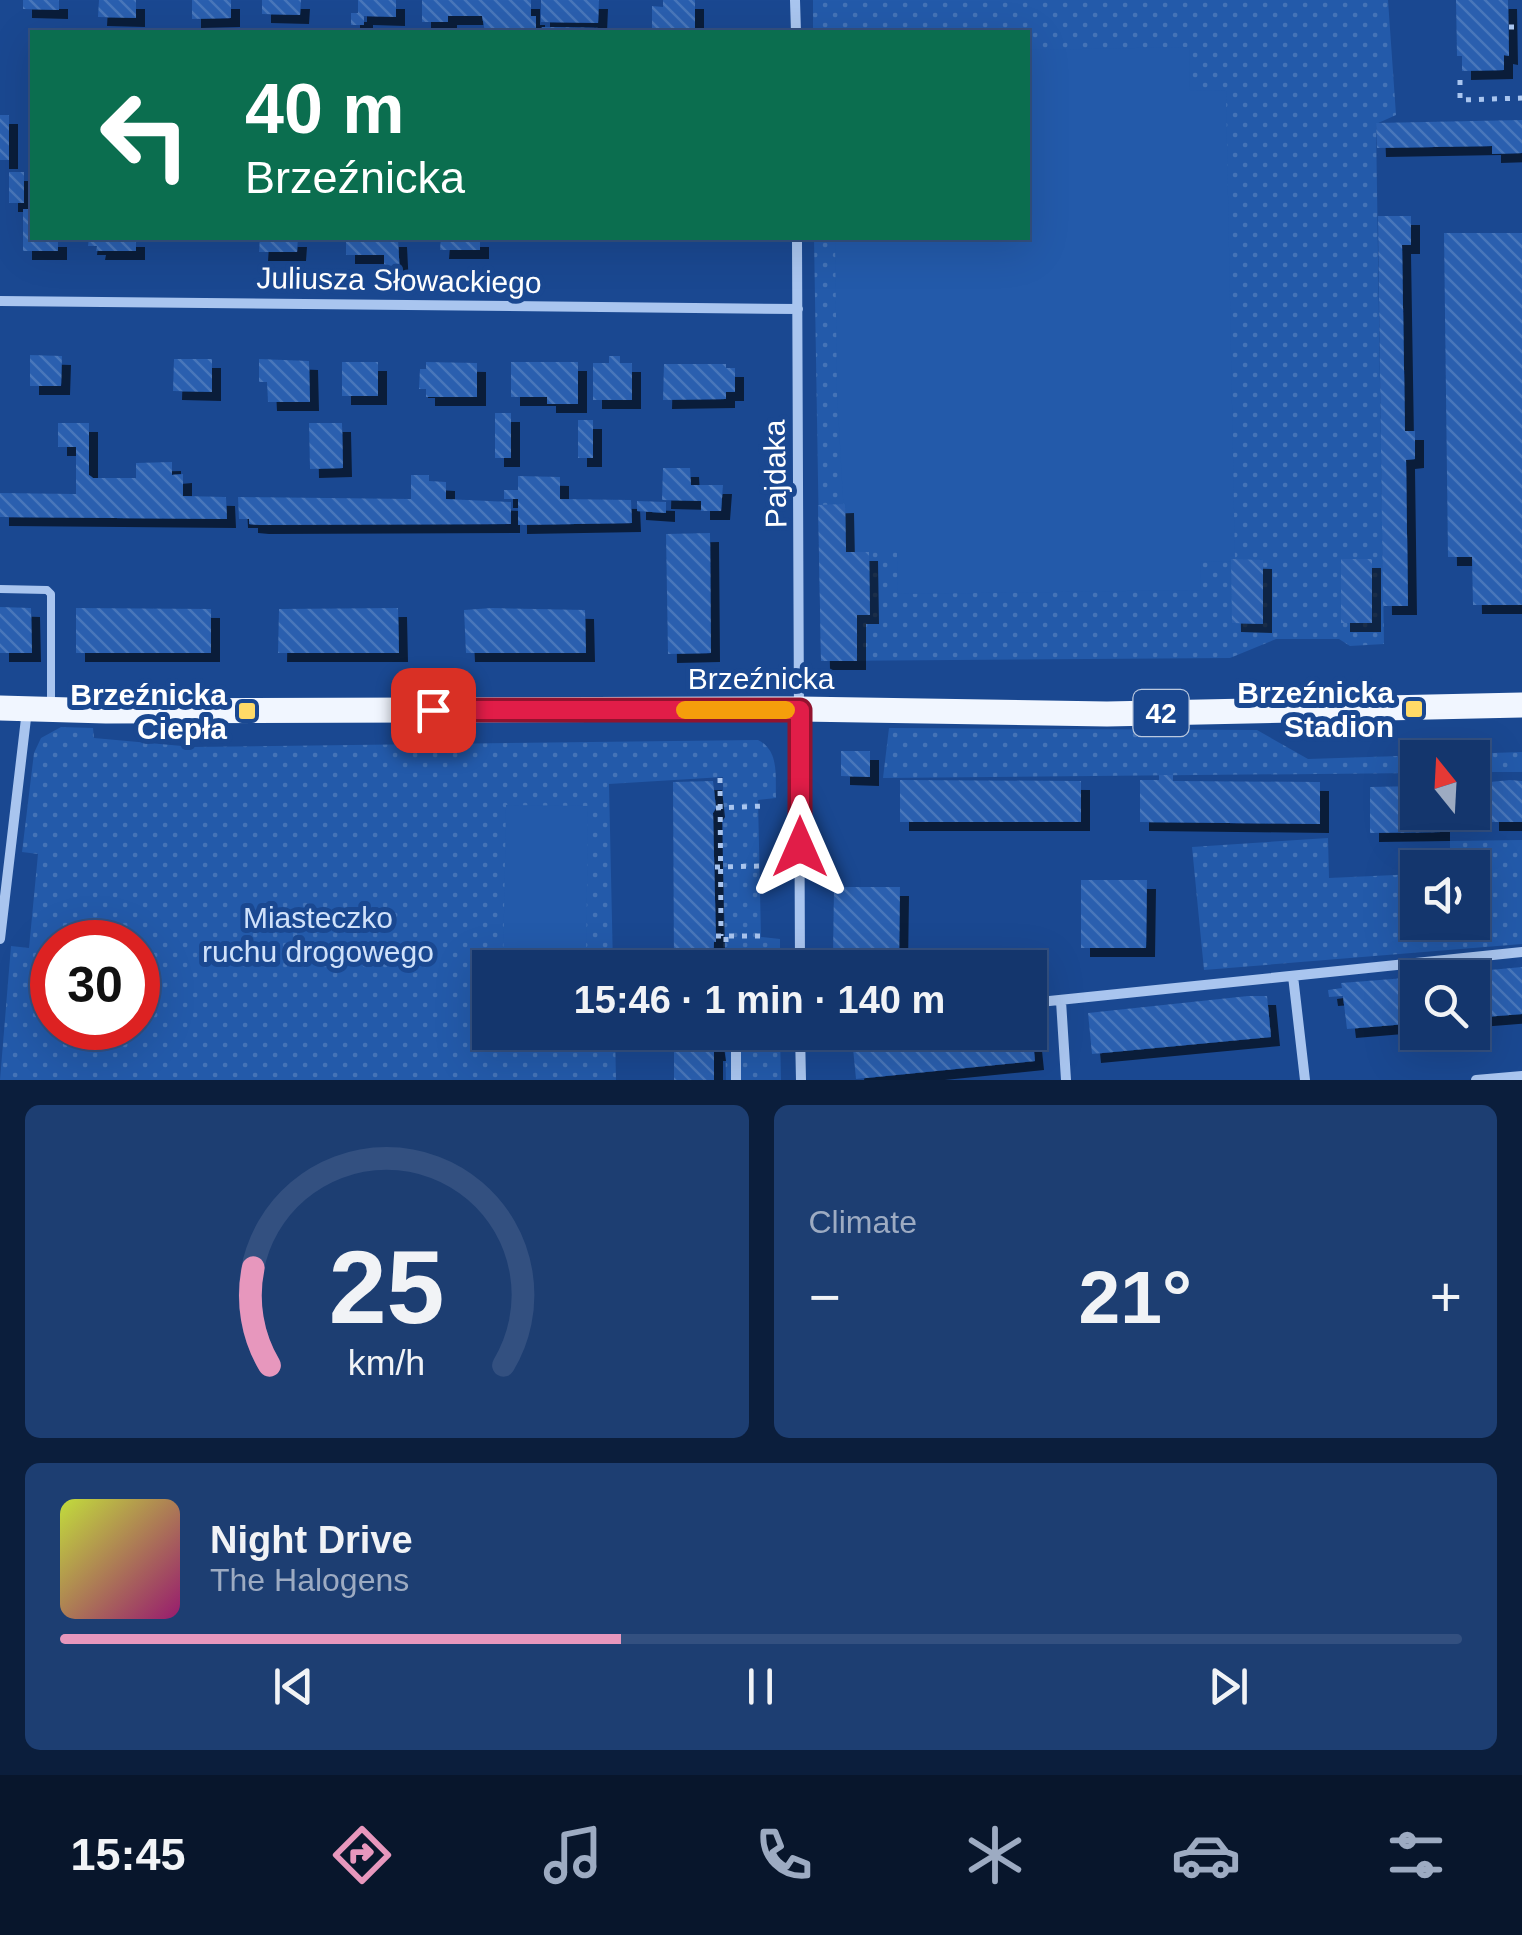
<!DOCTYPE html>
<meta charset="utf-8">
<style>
:root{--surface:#14366d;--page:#1d3e72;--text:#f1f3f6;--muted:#9dabc2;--line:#335080;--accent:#e797bd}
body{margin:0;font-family:Helvetica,sans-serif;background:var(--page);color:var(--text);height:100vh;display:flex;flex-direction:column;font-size:38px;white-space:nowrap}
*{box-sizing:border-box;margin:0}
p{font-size:32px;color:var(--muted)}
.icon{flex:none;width:55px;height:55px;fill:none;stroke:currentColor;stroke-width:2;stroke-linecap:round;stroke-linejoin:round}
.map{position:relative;height:1080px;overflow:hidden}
.details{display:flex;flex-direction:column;gap:25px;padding:25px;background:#0b1e3c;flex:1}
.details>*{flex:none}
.banner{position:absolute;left:30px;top:30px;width:1000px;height:210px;border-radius:0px;box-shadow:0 10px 40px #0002,0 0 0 2px var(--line);background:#0b6e4f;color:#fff;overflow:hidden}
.needle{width:65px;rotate:342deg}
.controls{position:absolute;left:1400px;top:740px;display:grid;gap:20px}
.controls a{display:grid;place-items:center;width:90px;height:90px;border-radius:0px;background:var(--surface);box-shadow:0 10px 40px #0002,0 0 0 2px var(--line);font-size:50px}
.speed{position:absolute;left:30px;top:920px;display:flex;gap:20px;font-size:50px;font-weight:700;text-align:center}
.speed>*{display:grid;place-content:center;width:130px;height:130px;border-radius:50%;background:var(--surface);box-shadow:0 10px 40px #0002,0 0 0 2px var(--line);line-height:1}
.speed .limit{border:15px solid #d22;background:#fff;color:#111}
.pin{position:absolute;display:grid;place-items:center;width:85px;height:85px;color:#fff;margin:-42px;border-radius:20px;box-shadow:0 5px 15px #0006}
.me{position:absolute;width:110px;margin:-55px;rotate:0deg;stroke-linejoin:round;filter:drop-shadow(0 0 8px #0008)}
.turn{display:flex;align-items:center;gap:35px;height:210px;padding:0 50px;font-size:45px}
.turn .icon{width:130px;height:130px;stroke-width:2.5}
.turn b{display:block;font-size:70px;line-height:85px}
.big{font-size:75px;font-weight:600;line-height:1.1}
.details .tile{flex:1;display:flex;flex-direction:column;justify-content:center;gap:15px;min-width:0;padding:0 35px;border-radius:15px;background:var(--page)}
.details .dial{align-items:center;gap:0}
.dial svg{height:260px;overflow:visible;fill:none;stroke:var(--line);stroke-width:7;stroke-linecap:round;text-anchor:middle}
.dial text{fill:var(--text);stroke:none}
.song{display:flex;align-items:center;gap:30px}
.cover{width:120px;height:120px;border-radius:15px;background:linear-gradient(135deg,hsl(70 70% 55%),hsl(320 70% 35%))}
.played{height:10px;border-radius:5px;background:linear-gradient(90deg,var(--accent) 40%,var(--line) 40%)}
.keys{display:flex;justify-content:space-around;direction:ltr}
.heat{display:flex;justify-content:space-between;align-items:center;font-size:55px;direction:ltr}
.details .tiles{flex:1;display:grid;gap:25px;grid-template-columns:1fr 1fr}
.tile:last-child{grid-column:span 2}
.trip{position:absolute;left:472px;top:950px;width:575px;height:100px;border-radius:0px;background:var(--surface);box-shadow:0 10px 40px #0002,0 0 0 2px var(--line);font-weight:600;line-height:100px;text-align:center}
.tabs{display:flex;height:160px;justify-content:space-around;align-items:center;background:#08162c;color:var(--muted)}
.tabs .icon{width:70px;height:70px}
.tabs .on{color:var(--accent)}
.tabs b{font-size:45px;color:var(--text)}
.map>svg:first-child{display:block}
.grass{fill:url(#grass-dots);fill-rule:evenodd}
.pitch{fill:#235aaa}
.building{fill:url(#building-back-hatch);filter:url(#shadow)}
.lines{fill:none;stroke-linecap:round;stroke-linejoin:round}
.path{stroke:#a9c5ef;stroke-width:5;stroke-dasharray:5 8;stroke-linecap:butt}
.service{stroke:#a9c5ef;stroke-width:8}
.minor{stroke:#a9c5ef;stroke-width:10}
.primary{stroke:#f1f6ff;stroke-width:25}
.route-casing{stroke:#92132f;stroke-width:25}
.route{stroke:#e11d48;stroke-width:18}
.slow{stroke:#f59e0b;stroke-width:18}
.poi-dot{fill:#ffda67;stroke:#1a4891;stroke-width:4}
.labels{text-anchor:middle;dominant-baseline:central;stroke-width:10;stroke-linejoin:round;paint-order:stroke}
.shield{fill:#1a4891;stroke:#bac8de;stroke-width:2.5}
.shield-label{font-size:28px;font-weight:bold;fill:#fff}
.street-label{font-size:30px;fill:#fff;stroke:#1a4891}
.poi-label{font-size:30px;font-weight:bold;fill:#fff;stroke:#1a4891;text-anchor:end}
.park-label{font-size:30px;fill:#cfe1fa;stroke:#1a4891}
</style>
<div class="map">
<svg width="1522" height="1080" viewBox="0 0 1522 1080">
<defs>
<pattern id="grass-dots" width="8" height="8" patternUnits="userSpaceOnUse" patternTransform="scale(2.5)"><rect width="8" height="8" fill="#235aaa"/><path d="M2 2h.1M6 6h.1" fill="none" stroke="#4473b7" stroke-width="1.8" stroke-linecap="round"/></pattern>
<pattern id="building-back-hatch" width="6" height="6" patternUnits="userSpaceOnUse" patternTransform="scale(2.5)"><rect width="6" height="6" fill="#295faf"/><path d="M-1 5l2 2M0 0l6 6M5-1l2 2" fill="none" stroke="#4977bb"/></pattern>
<filter id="shadow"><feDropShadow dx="9" dy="9" stdDeviation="0" flood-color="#0009"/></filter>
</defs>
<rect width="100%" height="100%" fill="#1a4891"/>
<!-- grass -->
<path class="grass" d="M813,0h575l8,115 -20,9 8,520 -34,2 -11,-7h-63l-46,19 -409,3 -7,-423h214v-206h-215z
M61,727l32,1 1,10 99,9 565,-7c22,11 17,37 18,58l-18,2 3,137 19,2v28h-57v-190l-114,7 4,183 -123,1v64l125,1 1,47h-616l11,-134 18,2 9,-94 -16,-2 12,-99 7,-15zM52,942h86v86h-86z
M889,728l368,2 51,29 214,-7v20h-49l-1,-14h-54l-1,15 -534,5z
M1328,838l1,40 88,-4 1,48h54v-54l-22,-1v-26l72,-1v104l-318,26 -12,-123z
M725,1033h55l1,47h-55z"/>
<!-- pitch -->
<path class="pitch" d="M1189,47l1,43 36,1 9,470 -35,1 1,28 -303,4 -1,-42h-51l-9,-161 -2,-153h193v-188z
M506,805l82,1 -2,161h-83z"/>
<!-- building -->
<path class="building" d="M23,0h36v10l-36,-1z
M99,0h37v18l-38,-1z
M192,0h39v18l-39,1z
M262,0h39l-1,15 -38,-1z
M358,0h38v17l-32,-1v9h-13v-12h7z
M422,0h109v16h5v16h-51l-3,-16h-34v6h-26z
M541,0h58l-1,23 -57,-1z
M663,0h32v32h-43v-26l11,1z
M1456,0h52l1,56 -5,-1v15l-42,1v-15h-5z
M542,27l57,1v4h-58z
M0,115h9v45h-9z
M1522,120v33l-30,1v-8l-115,2 -1,-25z
M9,172h15v31h-15z
M23,209h9v29h26v13h-35z
M1378,216h33v29h-9l3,186h10v28l-9,1 2,146h-25z
M1444,233h78v372h-49l-1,-48h-24z
M89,238h47v13h-40l1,-5h-9z
M260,238h38l-1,14h-38z
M346,238h52l2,39 -16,1v-23h-38z
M441,238h39v12h-40z
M30,355l32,1 -1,30h-31z
M609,356h11v7h12v37h-39v-37h16z
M174,359h38v33l-39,-1z
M259,359l50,2 1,41h-42l-1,-20h-8z
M342,362h36v34h-36z
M426,362l51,1v34h-51v-8h-7l1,-20h6z
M511,362h67v42h-31v-7h-36z
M664,364h62v4h9v24h-9v7l-63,1z
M495,413h16v45h-16z
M578,420h15v38h-15z
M58,423h31v52l4,3h43v-15l36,-1v13l11,-1v22l43,1 1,22 -227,-2v-24l76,1v-47h-18z
M309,423h33l1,45 -33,1z
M663,468h27l1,17h32l-2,26h-20v-10l-39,-1z
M411,475h18v6l17,1v17l65,3v22l-251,1 -11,-1v-5h-10l-1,-22 173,2z
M518,476l42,1v22l71,1 1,23 -114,2v-26h-14v-9h14z
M637,501l29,1v11l-29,-2z
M845,504l1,48h23l1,63h-13v46h-36l-3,-156z
M710,533l1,120 -43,1 -2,-120z
M1231,559l32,1v64l-31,-1z
M1341,559h31v64h-31z
M0,607l31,1 1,45h-32z
M76,608l135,1v44h-135z
M398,608l1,45h-121l1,-44z
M492,608l93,2 1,43h-120l-2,-43z
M841,751h29v26l-29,-1z
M1159,775h14v6l147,1v42l-180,-2v-42h19z
M900,780l181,1v41h-181z
M1510,780l12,1v41h-32v-40z
M713,781l3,27 -3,5 3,129h-2l-1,26h-39l-1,-186z
M1418,786v26h23v20l-71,1v-46z
M1081,880h66l-1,68h-65z
M834,887h66l-1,70 -66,-1z
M1522,967v47l-50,4v-40h-35v-3z
M1418,977v46l-71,6 -4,-33 -14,1 -1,-7 14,-2 -1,-5z
M1248,996h19l4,41 -179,17 -4,-41z
M674,1032h40l3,20h-3v28h-40z
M901,1032h131l3,29 -179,18 -4,-41z"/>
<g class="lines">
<!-- path -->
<path class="path" d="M1509,27h13
M1460,80v20l62,-2
M720,778l1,158
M716,808l47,-2
M715,867l48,-1
M716,936h48
M726,968v-32"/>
<!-- service -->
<path class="service" d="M0,589l47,1 4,4v111"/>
<!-- minor -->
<path class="minor" d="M795,0l1,32
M797,238l3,730
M0,301l798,8
M0,939l27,-229
M780,968l20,-14
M1293,976l12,104
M1061,1001l5,79
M1030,1003l492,-51
M800,1032l1,48
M736,1080v-48
M1476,1080l46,-4"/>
<!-- primary -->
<path class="primary" d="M0,708l106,3 694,-2 307,5 415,-9"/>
</g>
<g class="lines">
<!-- route casing -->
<g class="route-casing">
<path id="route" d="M433,710h367v137"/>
</g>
<!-- route -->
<use href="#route" class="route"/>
<!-- slow -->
<path class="slow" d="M685,710h101"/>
</g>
<!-- markers -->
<g class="poi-dot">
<rect x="1404" y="699" width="20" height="20" rx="5"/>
<rect x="237" y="701" width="20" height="20" rx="5"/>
</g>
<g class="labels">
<!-- shield labels -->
<rect class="shield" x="1133.5" y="690" width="55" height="46" rx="8"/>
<g class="shield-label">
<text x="1161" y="713">42</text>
</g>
<!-- street labels -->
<g class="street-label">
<text transform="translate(399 280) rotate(1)">Juliusza Słowackiego</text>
<text transform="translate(775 474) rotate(-91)">Pajdaka</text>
<text x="761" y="678">Brzeźnicka</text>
</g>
<!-- poi labels -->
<g class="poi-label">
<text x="1394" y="692">Brzeźnicka<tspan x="1394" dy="34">Stadion</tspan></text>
<text x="227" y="694">Brzeźnicka<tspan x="227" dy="34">Ciepła</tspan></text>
</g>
<!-- park labels -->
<g class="park-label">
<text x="318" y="917">Miasteczko<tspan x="318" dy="34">ruchu drogowego</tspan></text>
</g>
</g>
</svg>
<div class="controls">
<a><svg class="needle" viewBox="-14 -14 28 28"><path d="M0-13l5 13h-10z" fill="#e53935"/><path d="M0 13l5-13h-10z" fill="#9dabc2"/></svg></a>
<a><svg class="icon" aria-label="sound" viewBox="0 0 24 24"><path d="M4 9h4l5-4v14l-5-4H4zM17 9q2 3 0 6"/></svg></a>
<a><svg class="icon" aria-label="search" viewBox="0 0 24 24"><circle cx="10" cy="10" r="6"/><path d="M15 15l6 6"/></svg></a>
</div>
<div class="speed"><div class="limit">30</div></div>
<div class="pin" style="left:433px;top:710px;background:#d93025"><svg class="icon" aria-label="arrive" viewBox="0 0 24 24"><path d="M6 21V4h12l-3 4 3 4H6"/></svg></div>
<svg class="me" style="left:800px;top:847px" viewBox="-20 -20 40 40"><path d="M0-17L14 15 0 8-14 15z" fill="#e11d48" stroke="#fff" stroke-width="4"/></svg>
<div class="trip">15:46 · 1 min · 140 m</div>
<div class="banner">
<div class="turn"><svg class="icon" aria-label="left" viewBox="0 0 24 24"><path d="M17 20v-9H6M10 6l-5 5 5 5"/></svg><div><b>40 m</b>Brzeźnicka</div></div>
</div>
</div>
<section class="details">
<div class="tiles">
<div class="tile dial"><svg viewBox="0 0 100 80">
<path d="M14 69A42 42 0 1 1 86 69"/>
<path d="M14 69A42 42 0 0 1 9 39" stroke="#e797bd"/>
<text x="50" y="56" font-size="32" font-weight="700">25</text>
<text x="50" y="72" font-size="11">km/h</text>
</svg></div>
<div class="tile"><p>Climate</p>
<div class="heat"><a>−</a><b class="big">21°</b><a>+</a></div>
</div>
<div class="tile">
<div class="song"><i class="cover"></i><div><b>Night Drive</b><p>The Halogens</p></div></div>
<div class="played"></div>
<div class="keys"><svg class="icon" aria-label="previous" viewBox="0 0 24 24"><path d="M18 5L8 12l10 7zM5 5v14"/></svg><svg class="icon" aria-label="pause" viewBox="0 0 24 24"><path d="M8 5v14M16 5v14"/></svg><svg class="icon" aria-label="next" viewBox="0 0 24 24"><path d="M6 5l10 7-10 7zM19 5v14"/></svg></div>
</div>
</div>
</section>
<nav class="tabs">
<b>15:45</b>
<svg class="icon on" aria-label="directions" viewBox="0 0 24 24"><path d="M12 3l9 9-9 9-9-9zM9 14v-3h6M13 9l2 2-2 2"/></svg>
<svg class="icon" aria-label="music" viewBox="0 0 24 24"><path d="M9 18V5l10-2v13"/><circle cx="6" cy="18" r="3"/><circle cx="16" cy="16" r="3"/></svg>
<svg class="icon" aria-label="phone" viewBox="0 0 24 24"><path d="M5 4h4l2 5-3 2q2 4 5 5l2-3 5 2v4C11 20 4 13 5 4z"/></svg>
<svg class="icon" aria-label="climate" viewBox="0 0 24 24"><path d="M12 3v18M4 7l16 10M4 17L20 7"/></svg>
<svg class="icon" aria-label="car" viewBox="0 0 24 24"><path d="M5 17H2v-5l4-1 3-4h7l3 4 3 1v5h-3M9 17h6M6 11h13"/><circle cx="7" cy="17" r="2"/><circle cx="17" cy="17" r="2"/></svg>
<svg class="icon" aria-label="filters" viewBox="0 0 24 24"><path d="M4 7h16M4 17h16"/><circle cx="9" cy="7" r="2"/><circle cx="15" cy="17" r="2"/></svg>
</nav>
